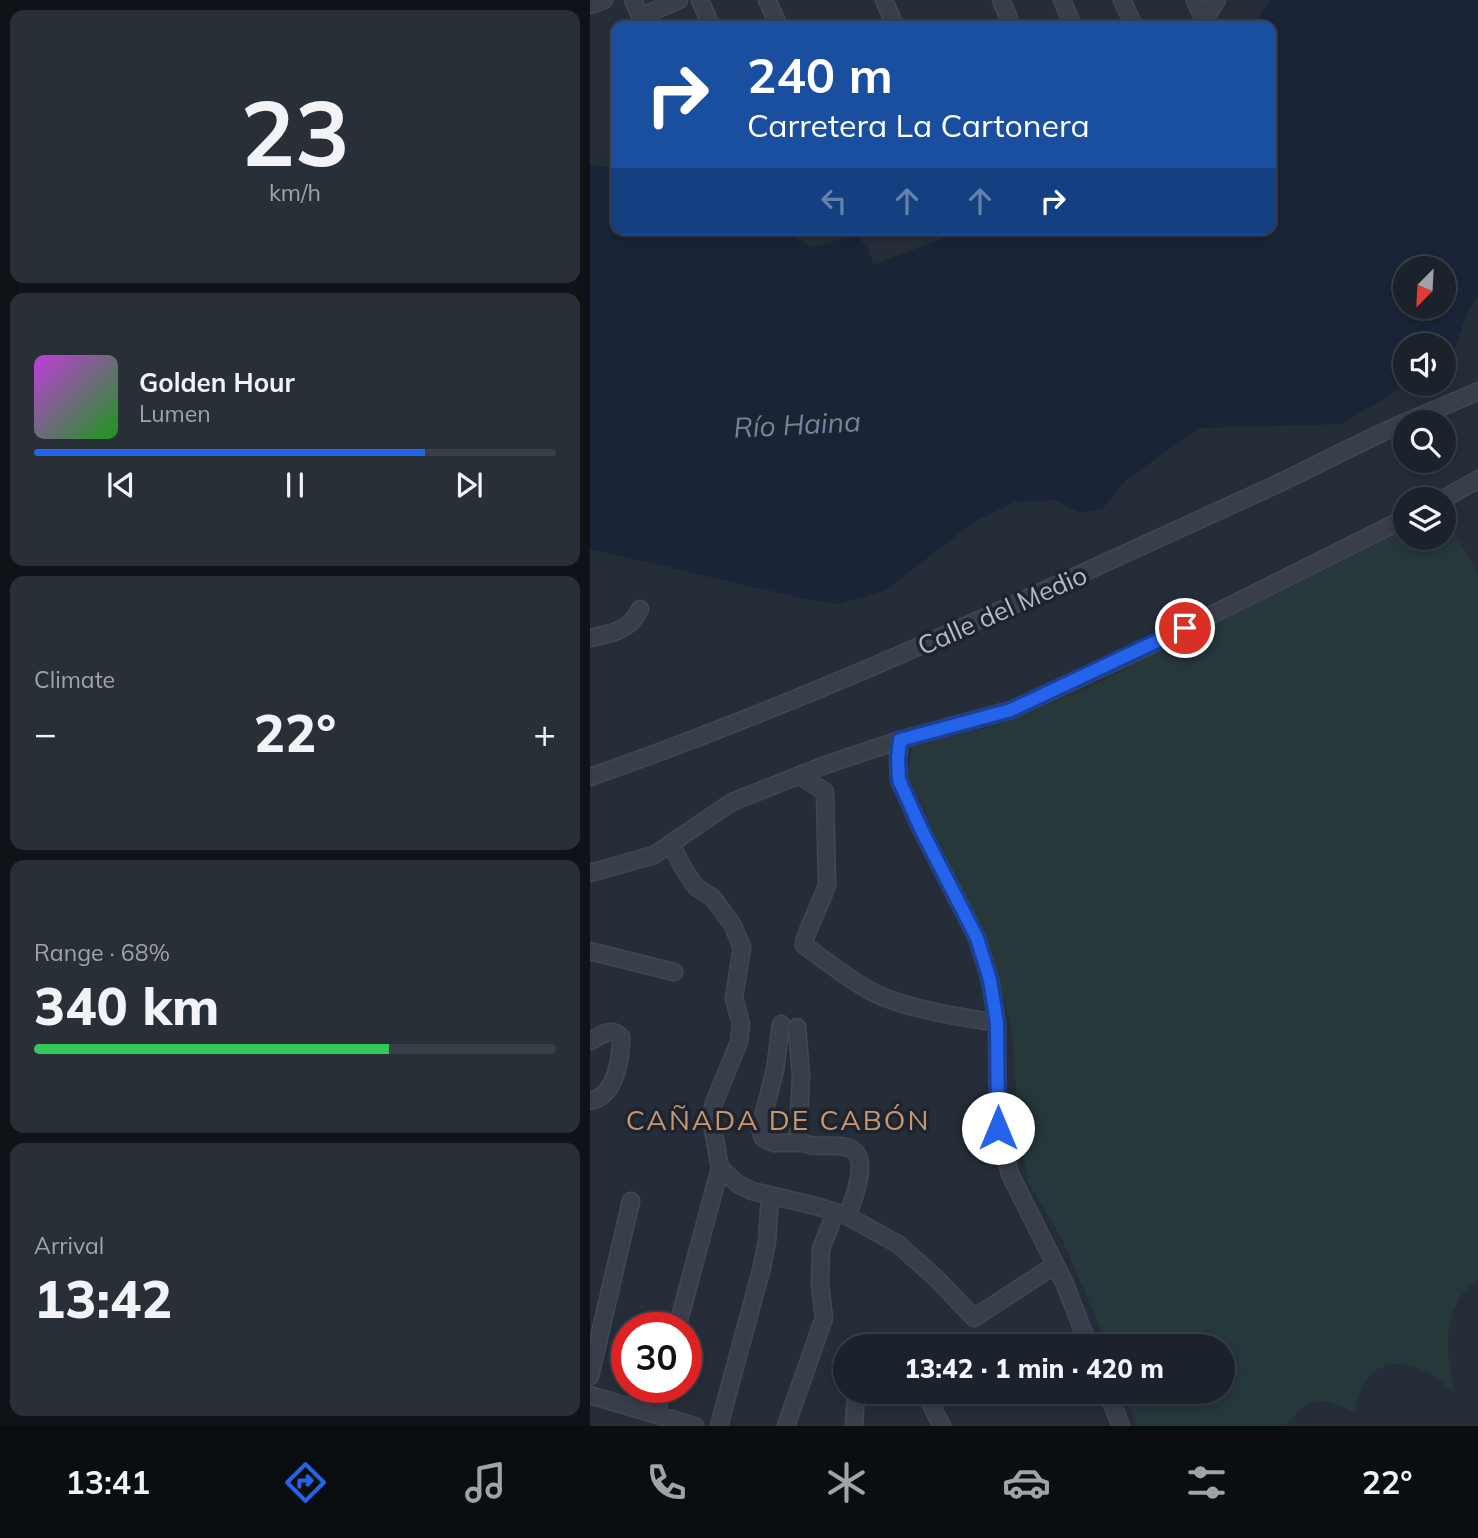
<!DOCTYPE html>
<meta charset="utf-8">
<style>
:root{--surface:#1c222b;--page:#292f37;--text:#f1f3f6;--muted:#a0a4a9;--line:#3a3f47;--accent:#2563eb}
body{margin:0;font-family:Mulish,sans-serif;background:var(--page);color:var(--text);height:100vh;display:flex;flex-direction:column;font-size:26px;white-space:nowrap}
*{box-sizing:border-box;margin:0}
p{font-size:23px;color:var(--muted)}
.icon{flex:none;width:38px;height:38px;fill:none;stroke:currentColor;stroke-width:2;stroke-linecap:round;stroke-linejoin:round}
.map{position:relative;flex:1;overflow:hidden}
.panel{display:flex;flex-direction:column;gap:10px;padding:10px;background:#0f1318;width:590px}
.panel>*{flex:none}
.banner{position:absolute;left:21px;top:21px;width:665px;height:214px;border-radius:14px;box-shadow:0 4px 10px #0003,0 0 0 2px var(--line);background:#1a4fa0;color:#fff;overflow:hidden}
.needle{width:46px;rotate:204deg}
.buttons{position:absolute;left:803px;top:256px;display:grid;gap:14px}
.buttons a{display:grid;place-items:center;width:63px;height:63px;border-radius:50%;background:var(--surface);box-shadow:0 4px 10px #0003,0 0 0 2px var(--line);font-size:35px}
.speed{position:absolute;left:21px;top:1312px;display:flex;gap:14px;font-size:35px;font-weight:700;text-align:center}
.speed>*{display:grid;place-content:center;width:91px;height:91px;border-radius:50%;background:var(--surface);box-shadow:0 4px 10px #0003,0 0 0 2px var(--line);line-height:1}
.speed .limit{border:10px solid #d22;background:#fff;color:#111}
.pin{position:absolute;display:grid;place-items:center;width:60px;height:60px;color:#fff;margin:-30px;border:4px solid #fff;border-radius:50%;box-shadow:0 2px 7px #0007}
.me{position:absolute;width:77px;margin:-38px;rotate:0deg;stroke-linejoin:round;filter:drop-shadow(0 0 5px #0008)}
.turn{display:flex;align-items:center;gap:24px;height:147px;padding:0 21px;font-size:32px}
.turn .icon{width:91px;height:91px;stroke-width:2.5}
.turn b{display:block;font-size:49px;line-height:60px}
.lanes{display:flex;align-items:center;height:66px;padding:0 21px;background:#0003;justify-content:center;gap:35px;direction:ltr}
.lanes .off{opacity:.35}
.big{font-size:52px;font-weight:800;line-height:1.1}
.panel .card{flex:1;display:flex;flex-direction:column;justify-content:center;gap:10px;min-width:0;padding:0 24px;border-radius:14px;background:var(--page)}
.panel .dial{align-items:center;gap:0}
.dial b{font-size:91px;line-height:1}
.song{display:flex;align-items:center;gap:21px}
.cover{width:84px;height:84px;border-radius:10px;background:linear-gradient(135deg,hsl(290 70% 55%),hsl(120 70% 35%))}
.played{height:7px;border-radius:4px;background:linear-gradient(90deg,var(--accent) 75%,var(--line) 75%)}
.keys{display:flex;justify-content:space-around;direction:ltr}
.heat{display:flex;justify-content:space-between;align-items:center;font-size:38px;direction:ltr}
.charge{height:10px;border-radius:5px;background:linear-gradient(90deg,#34c759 68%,var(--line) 0)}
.trip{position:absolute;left:243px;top:1334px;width:402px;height:70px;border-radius:35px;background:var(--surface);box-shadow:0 4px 10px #0003,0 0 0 2px var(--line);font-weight:800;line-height:70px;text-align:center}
.tab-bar{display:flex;height:112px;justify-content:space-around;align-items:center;background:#0b0e11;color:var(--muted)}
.tab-bar .icon{width:49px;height:49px}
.tab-bar .active{color:var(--accent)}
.tab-bar b{font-size:32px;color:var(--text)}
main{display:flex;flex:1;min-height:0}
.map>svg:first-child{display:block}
.green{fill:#27383a}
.water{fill:#192436;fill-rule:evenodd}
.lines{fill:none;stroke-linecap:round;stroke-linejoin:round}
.minor-casing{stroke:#414853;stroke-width:19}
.minor{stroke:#383f4a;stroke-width:16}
.route-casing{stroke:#184099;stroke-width:18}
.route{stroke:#2563eb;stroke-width:12}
.labels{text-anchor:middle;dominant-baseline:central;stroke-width:7;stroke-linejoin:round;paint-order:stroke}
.street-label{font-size:26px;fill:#b4bac5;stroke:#1d242f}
.water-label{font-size:28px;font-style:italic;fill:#7084a1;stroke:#1d242f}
.neighbourhood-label{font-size:28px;letter-spacing:2px;fill:#ca966a;stroke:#1d242f}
</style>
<main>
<section class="panel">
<div class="card dial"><b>23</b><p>km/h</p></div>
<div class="card">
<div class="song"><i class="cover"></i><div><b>Golden Hour</b><p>Lumen</p></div></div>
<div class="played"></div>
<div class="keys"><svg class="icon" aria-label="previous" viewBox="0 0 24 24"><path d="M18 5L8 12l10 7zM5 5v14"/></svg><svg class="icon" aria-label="pause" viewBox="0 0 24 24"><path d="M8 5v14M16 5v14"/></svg><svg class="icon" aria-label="next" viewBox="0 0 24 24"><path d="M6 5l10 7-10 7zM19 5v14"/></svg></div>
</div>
<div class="card"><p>Climate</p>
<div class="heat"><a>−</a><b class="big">22°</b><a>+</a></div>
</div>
<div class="card"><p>Range · 68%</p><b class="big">340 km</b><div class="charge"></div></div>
<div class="card"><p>Arrival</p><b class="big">13:42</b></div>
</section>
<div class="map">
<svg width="889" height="1426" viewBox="0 0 889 1426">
<rect width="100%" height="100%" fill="#252d39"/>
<!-- green -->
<path class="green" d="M854,514l35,61v704c-7,6 -16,13 -20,20 -17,32 -11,60 -5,94 -21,-20 -54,-42 -82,-20 -9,7 -14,27 -18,39l-26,-11 -20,1 -23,24h-149l-10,-35h98v-45h-116l-46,-107 -34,-57 -10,-65 -6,-85 -21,-80 -84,-178 5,-27 85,-22 90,-37 318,-163 1,12h38z"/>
<!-- water -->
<path class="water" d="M680,0h208v296l-10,14 -16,47 -8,5v-17h-38v38h3l-67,41 -143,4 -73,52 -23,28 -23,5 -25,-13 -40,2 -41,20 -88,68 -47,14 -43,-7 -206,-48v-385l26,5v60h161l36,18 43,-11 12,11 5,18 95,-36h303v-203h-18zM816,268h38v38h-38z"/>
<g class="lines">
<!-- minor casing -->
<g class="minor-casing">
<path id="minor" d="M43,0l11,24
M110,0l11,26
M177,0l12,26
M294,0l11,26
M411,0l11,26
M472,0l11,26
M532,0l12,26
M605,0l9,20
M0,5l14,-5
M50,17l39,-17
M610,26l17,-26
M816,422l73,-31
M853,499l36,-20
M0,638c21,-4 41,-8 50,-29
M310,740l-2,19 1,21 23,51 55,107 13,42 7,43 1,105 12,46 54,108 25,64
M209,775l26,17 2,94 -22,52 -1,7c20,15 41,31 63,44 32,19 92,28 130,34
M0,777c230,-80 451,-185 672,-286 49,-22 95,-48 144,-69
M81,843l12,25 13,19 17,11 19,26 10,23 -8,51 7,26 -2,18 -25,61 -3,15 9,50 18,16 14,7 64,15 31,10 51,28 39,35 37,39 81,-53
M0,873l64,-18 78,-53 96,-38 72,-24 111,-30 132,-61 263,-131
M0,951l84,21
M191,1024l-6,46 -15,59 3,9 11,5h27
M207,1027l4,49 -3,62c16,25 92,-28 49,78
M0,1041c11,-5 21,-15 31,-4 0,22 -5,59 -31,64
M87,1328l43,-160
M312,1343l1,3
M0,1376l41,-175
M334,1391l18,35
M517,1391l14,35
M0,1395l105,31
M66,1414l7,-26
M129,1426l43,-159 5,-26 3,-44
M196,1426l38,-108 -4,-35 1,-34 14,-36
M264,1426l2,-33"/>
</g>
<!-- minor -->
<use href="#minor" class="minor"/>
</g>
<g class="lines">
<!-- route casing -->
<g class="route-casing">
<path id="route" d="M408,1128l-1,-105 -7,-43 -13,-42 -55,-107 -23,-51 -1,-21 2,-19 111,-30 174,-82"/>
</g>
<!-- route -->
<use href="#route" class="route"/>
</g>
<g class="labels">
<!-- street labels -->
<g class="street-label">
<text transform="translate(412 610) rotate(-24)">Calle del Medio</text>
</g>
<!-- water labels -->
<g class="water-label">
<text transform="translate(207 424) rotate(-3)">Río Haina</text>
</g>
<!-- neighbourhood labels -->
<g class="neighbourhood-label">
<text x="188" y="1119">CAÑADA DE CABÓN</text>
</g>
</g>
</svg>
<div class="buttons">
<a><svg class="needle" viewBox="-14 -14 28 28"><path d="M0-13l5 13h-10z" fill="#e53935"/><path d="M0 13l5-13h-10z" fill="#a0a4a9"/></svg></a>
<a><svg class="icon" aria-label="sound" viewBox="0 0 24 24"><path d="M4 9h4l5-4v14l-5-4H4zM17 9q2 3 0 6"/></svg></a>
<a><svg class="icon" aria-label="search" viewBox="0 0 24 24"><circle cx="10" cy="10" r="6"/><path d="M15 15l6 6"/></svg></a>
<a><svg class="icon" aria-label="layers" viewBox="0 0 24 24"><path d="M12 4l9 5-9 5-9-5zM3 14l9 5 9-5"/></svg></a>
</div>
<div class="speed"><div class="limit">30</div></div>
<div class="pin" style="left:595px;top:628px;background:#d93025"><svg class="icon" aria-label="arrive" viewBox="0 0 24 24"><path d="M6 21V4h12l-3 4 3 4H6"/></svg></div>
<svg class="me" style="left:408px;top:1128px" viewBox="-20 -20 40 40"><circle r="19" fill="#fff"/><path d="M0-13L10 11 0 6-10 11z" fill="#2563eb"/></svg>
<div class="trip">13:42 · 1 min · 420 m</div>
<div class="banner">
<div class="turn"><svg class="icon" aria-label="right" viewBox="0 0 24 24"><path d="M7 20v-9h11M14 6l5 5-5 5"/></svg><div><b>240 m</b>Carretera La Cartonera</div></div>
<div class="lanes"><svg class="icon off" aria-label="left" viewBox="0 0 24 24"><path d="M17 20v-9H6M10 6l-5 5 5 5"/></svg><svg class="icon off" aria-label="ahead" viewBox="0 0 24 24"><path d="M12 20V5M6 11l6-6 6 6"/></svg><svg class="icon off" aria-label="ahead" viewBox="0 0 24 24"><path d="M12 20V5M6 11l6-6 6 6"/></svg><svg class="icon" aria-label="right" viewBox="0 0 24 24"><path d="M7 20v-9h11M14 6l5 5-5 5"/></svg></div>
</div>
</div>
</main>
<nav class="tab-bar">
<b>13:41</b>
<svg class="icon active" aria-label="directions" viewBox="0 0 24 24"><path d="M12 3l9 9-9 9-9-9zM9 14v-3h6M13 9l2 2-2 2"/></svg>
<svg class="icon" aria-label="music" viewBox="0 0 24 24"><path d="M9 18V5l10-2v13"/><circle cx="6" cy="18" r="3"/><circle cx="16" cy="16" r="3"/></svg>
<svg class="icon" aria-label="phone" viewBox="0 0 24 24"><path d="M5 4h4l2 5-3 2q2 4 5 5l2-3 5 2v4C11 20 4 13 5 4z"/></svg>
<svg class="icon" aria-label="climate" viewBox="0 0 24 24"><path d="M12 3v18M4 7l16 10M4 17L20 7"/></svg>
<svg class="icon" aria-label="car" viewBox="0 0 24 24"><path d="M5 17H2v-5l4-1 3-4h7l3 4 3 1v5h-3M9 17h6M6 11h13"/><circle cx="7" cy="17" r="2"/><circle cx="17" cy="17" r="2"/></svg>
<svg class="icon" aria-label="filters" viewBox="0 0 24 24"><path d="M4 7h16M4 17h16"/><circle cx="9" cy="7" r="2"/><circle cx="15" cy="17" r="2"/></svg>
<b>22°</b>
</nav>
